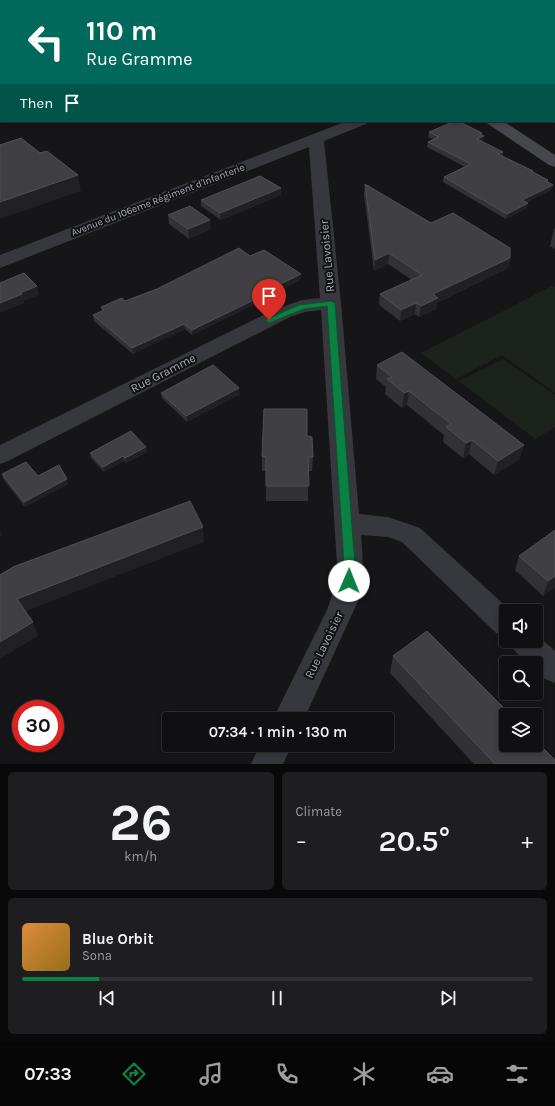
<!DOCTYPE html>
<meta charset="utf-8">
<style>
:root{--surface:#101012;--page:#1e1e20;--text:#f1f3f6;--muted:#9c9d9f;--line:#303032;--accent:#0b8043}
body{margin:0;font-family:Karla,sans-serif;background:var(--page);color:var(--text);height:100vh;display:flex;flex-direction:column;font-size:15px;white-space:nowrap}
*{box-sizing:border-box;margin:0}
p{font-size:13px;color:var(--muted)}
.icon{flex:none;width:22px;height:22px;fill:none;stroke:currentColor;stroke-width:2;stroke-linecap:round;stroke-linejoin:round}
.map{position:relative;height:764px;overflow:hidden}
.drawer{display:flex;flex-direction:column;gap:8px;padding:8px;background:#09090a;flex:1}
.drawer>*{flex:none}
.banner{position:absolute;left:0px;top:0px;width:555px;height:122px;box-shadow:0 2px 6px #0003,0 0 0 1px var(--line);background:#00695c;color:#fff;overflow:hidden}
.fabs{position:absolute;left:499px;top:604px;display:grid;gap:8px}
.fabs a{display:grid;place-items:center;width:44px;height:44px;border-radius:4px;background:var(--surface);box-shadow:0 2px 6px #0003,0 0 0 1px var(--line);font-size:20px}
.speed{position:absolute;left:12px;top:700px;display:flex;gap:8px;font-size:20px;font-weight:700;text-align:center}
.speed>*{display:grid;place-content:center;width:52px;height:52px;border-radius:50%;background:var(--surface);box-shadow:0 2px 6px #0003,0 0 0 1px var(--line);line-height:1}
.speed .limit{border:6px solid #d22;background:#fff;color:#111}
.pin{position:absolute;display:grid;place-items:center;width:34px;height:34px;color:#fff;margin:-41px -17px;border-radius:50% 50% 50% 0;rotate:-45deg;box-shadow:0 0 4px #0007}
.pin .icon{rotate:45deg}
.me{position:absolute;width:44px;margin:-22px;rotate:1deg;stroke-linejoin:round;filter:drop-shadow(0 0 3px #0008)}
.turn{display:flex;align-items:center;gap:14px;height:84px;padding:0 20px;font-size:18px}
.turn .icon{width:52px;height:52px;stroke-width:2.5}
.turn b{display:block;font-size:28px;line-height:34px}
.then{display:flex;align-items:center;height:38px;padding:0 20px;background:#0003;gap:8px;font-size:15px}
.big{font-size:30px;font-weight:600;line-height:1.1}
.drawer .tile{flex:1;display:flex;flex-direction:column;justify-content:center;gap:6px;min-width:0;padding:0 14px;border-radius:6px;background:var(--page)}
.drawer .dial{align-items:center;gap:0}
.dial b{font-size:52px;line-height:1}
.song{display:flex;align-items:center;gap:12px}
.cover{width:48px;height:48px;border-radius:6px;background:linear-gradient(135deg,hsl(30 70% 55%),hsl(40 70% 35%))}
.played{height:4px;border-radius:2px;background:linear-gradient(90deg,var(--accent) 15%,var(--line) 15%)}
.keys{display:flex;justify-content:space-around;direction:ltr}
.heat{display:flex;justify-content:space-between;align-items:center;font-size:22px;direction:ltr}
.drawer .tiles{flex:1;display:grid;gap:8px;grid-template-columns:1fr 1fr}
.tile:last-child{grid-column:span 2}
.trip{position:absolute;left:162px;top:712px;width:232px;height:40px;border-radius:4px;background:var(--surface);box-shadow:0 2px 6px #0003,0 0 0 1px var(--line);font-weight:600;line-height:40px;text-align:center}
.menu{display:flex;height:64px;justify-content:space-around;align-items:center;background:#060607;color:var(--muted)}
.menu .icon{width:28px;height:28px}
.menu .current{color:var(--accent)}
.menu b{font-size:18px;color:var(--text)}
.map>svg:first-child{display:block}
.green{fill:#1c231d}
.lines{fill:none;stroke-linecap:round;stroke-linejoin:round}
.minor{fill:#37383d;fill-rule:evenodd}
.secondary{fill:#45474d;fill-rule:evenodd}
.wall{fill:#323236}
.shaded-wall{fill:#212124}
.building{fill:#3f3f44;stroke:#4f5156}
.route{fill:#0b8043;stroke:#07532c}
.labels{text-anchor:middle;dominant-baseline:central;stroke-width:4;stroke-linejoin:round;paint-order:stroke}
.far-street-label{font-size:10px;fill:#a8adb8;stroke:#111113}
.street-label{font-size:12px;fill:#a8adb8;stroke:#111113}
</style>
<div class="map">
<svg width="555" height="764" viewBox="0 0 555 764">
<rect width="100%" height="100%" fill="#161618"/>
<!-- green -->
<path class="green" d="M552,286l3,1v106l-53,-38 -46,24 -35,-26z
M503,359l52,36v32l-20,12 -76,-58z"/>
<g class="lines">
<!-- minor -->
<path class="minor" d="M347,121h22l-3,3 -42,17 17,162 18,211 29,3 32,11 91,83h-5v25l-10,-3 -94,-91 -14,-5 -27,-2c2,23 3,44 -3,66l-54,118h-31l53,-107c7,-15 9,-31 11,-47l-16,-255 -16,2 -15,5 -282,144 -8,3v-19l276,-136 26,-9 18,-2 -11,-151 -309,121v-13z
M536,634l19,17v32l-10,-4 -9,-8v-8h-9l-13,-13 -4,-9h26z
M260,745h32l-9,19h-32z"/>
<!-- secondary -->
<path class="secondary" d="M297,0h13l1,1h-13z
M485,121h18l52,34v12l-6,-2 -61,-41z"/>
</g>
<!-- wall -->
<path class="wall" d="M379,0h176v12l-1,1v-12h-172z
M429,132l53,1 -1,2 2,6 -1,1 21,10 -1,4 31,15 -1,1 16,8v2l5,3 -2,5 -24,12v6l-21,11 -63,-37 1,-5 21,-10 -38,-20 1,-5 5,-3 -5,-2z
M365,184l66,39 79,35 -2,10 -71,35 -1,6 -17,8 -4,-3 -15,7 -21,-16 1,-11 32,-14 -24,-16 -14,7 -10,-76z
M281,195l-60,25 -20,-14v-6z
M168,215l43,14 -22,10 -20,-15z
M555,228v21l-5,-3 4,-17z
M250,256l50,24 -32,16v2l-76,37 -7,-6 -52,25 -39,-33 -1,-6 9,-4 -1,-4 24,-6z
M377,365l143,94 -26,16 -25,-21 -6,4 -20,-16 1,-7 -37,-30 -5,3 -17,-14 1,-7 -10,-8z
M161,393l79,1 -53,28 -25,-24z
M307,436l6,21 -1,14h-4v30h-42v-30h-4v-15z
M146,447l1,5 -21,11 -2,-2 -20,11 -13,-14 -1,-5z
M2,474l36,2 30,8 -43,23 -21,-27z
M519,556l36,31 -12,9 -28,-26z
M393,656l162,108h-81l-84,-91z"/>
<!-- shaded-wall -->
<path class="shaded-wall" d="M554,5h1v7l-1,1z
M555,60v9h-1v-8z
M482,133l-1,4 3,-1 -1,5 -7,3 1,-5 3,-5z
M503,152l-1,5 -4,-3z
M78,175l3,16 -81,28v-17z
M553,185l-2,5 -30,15 1,-5z
M281,188v7l-60,25 -1,-7z
M528,203l-1,5 -21,11 1,-5z
M210,220l1,9 -22,10 -1,-10z
M389,253l-1,11 -14,7 1,-11z
M510,258l-2,10 -71,35 -1,6 -17,8 2,-11 12,-12z
M301,274l-1,6 -32,16v2l-76,37v-5l74,-39z
M37,286l2,9 -15,6v2l-24,10v-10l20,-10z
M416,303l-1,11 -15,7 1,-11z
M184,324l1,5 -52,25 -1,-6z
M239,388l1,6 -53,28 -1,-6z
M409,391l-2,14 -5,3 2,-15z
M472,440l-3,14 -6,4 3,-15z
M524,445l-4,14 -26,16 4,-14z
M146,447l1,5 -21,11 -1,-5z
M123,456l1,5 -20,11 -1,-5z
M67,479l1,5 -43,23 -1,-5z
M203,527l1,15 -183,71 -4,-14z
M0,531l2,5 -2,1z
M555,576v11l-12,9 5,-15z
M33,622l5,14 -38,23v-17z"/>
<!-- building -->
<path class="building" d="M400,0h155v5h-1v-4h-151z
M554,30h1v30l-1,1z
M455,121h3l24,12 -2,1 4,2 -7,3 26,13 -5,2 35,17h-2l17,9 -2,1 7,4 -31,15 6,3 -21,11 -63,-37 27,-13 -43,-22 11,-5 -10,-5z
M21,138l19,15 7,-2 31,24 -78,27v-57z
M260,176l21,12 -61,25 -19,-13z
M365,184l66,39 22,-10 57,35v10l-77,36 5,4 -17,8 -5,-3 -15,7 -21,-16 42,-19 -33,-22 -14,7z
M190,206l20,14 -22,9 -20,-14z
M239,248l11,8 14,-6 37,24 -35,17 2,2 -76,37 -8,-6 -52,24 -39,-33 11,-5 -3,-3 21,-9 3,3 32,-12z
M24,273l13,13 -17,7 2,1 -22,9v-20z
M402,352l122,93 -26,16 -26,-21 -6,3 -20,-16 5,-3 -42,-33 -5,2 -17,-14 5,-2 -15,-12z
M213,365l26,23 -53,28 -25,-23z
M264,409h43v27l5,1 1,20h-5l1,29h-43v-29l-4,-1z
M131,431l15,16 -21,11 -2,-2 -20,11 -13,-14z
M26,462l12,14 21,-11 8,14 -43,23 -22,-28z
M190,501l13,26 -186,72 16,23 -33,20v-67l13,-8z
M555,530v46l-7,5 -29,-25z
M427,631l84,84h-5v30h30v-4l19,19v4h-60l-102,-108z"/>
<!-- route -->
<path class="route" d="M331,301l4,2 20,262v16l-2,3 -4,1 -4,-1 -2,-3 1,-16 -17,-259 -23,3 -35,14 -4,-3 34,-15z"/>
<g class="labels">
<!-- far-street labels -->
<g class="far-street-label">
<text transform="translate(158 200) rotate(-21)">Avenue du 106eme Régiment d'Infanterie</text>
</g>
<!-- street labels -->
<g class="street-label">
<text transform="translate(327 256) rotate(-95)">Rue Lavoisier</text>
<text transform="translate(163 373) rotate(-27)">Rue Gramme</text>
<text transform="translate(324 645) rotate(-64)">Rue Lavoisier</text>
</g>
</g>
</svg>
<div class="fabs">
<a><svg class="icon" aria-label="sound" viewBox="0 0 24 24"><path d="M4 9h4l5-4v14l-5-4H4zM17 9q2 3 0 6"/></svg></a>
<a><svg class="icon" aria-label="search" viewBox="0 0 24 24"><circle cx="10" cy="10" r="6"/><path d="M15 15l6 6"/></svg></a>
<a><svg class="icon" aria-label="layers" viewBox="0 0 24 24"><path d="M12 4l9 5-9 5-9-5zM3 14l9 5 9-5"/></svg></a>
</div>
<div class="speed"><div class="limit">30</div></div>
<div class="pin" style="left:269px;top:320px;background:#d93025"><svg class="icon" aria-label="arrive" viewBox="0 0 24 24"><path d="M6 21V4h12l-3 4 3 4H6"/></svg></div>
<svg class="me" style="left:349px;top:581px" viewBox="-20 -20 40 40"><circle r="19" fill="#fff"/><path d="M0-13L10 11 0 6-10 11z" fill="#0b8043"/></svg>
<div class="trip">07:34 · 1 min · 130 m</div>
<div class="banner">
<div class="turn"><svg class="icon" aria-label="left" viewBox="0 0 24 24"><path d="M17 20v-9H6M10 6l-5 5 5 5"/></svg><div><b>110 m</b>Rue Gramme</div></div>
<div class="then">Then<svg class="icon" aria-label="arrive" viewBox="0 0 24 24"><path d="M6 21V4h12l-3 4 3 4H6"/></svg></div>
</div>
</div>
<section class="drawer">
<div class="tiles">
<div class="tile dial"><b>26</b><p>km/h</p></div>
<div class="tile"><p>Climate</p>
<div class="heat"><a>−</a><b class="big">20.5°</b><a>+</a></div>
</div>
<div class="tile">
<div class="song"><i class="cover"></i><div><b>Blue Orbit</b><p>Sona</p></div></div>
<div class="played"></div>
<div class="keys"><svg class="icon" aria-label="previous" viewBox="0 0 24 24"><path d="M18 5L8 12l10 7zM5 5v14"/></svg><svg class="icon" aria-label="pause" viewBox="0 0 24 24"><path d="M8 5v14M16 5v14"/></svg><svg class="icon" aria-label="next" viewBox="0 0 24 24"><path d="M6 5l10 7-10 7zM19 5v14"/></svg></div>
</div>
</div>
</section>
<nav class="menu">
<b>07:33</b>
<svg class="icon current" aria-label="directions" viewBox="0 0 24 24"><path d="M12 3l9 9-9 9-9-9zM9 14v-3h6M13 9l2 2-2 2"/></svg>
<svg class="icon" aria-label="music" viewBox="0 0 24 24"><path d="M9 18V5l10-2v13"/><circle cx="6" cy="18" r="3"/><circle cx="16" cy="16" r="3"/></svg>
<svg class="icon" aria-label="phone" viewBox="0 0 24 24"><path d="M5 4h4l2 5-3 2q2 4 5 5l2-3 5 2v4C11 20 4 13 5 4z"/></svg>
<svg class="icon" aria-label="climate" viewBox="0 0 24 24"><path d="M12 3v18M4 7l16 10M4 17L20 7"/></svg>
<svg class="icon" aria-label="car" viewBox="0 0 24 24"><path d="M5 17H2v-5l4-1 3-4h7l3 4 3 1v5h-3M9 17h6M6 11h13"/><circle cx="7" cy="17" r="2"/><circle cx="17" cy="17" r="2"/></svg>
<svg class="icon" aria-label="filters" viewBox="0 0 24 24"><path d="M4 7h16M4 17h16"/><circle cx="9" cy="7" r="2"/><circle cx="15" cy="17" r="2"/></svg>
</nav>
